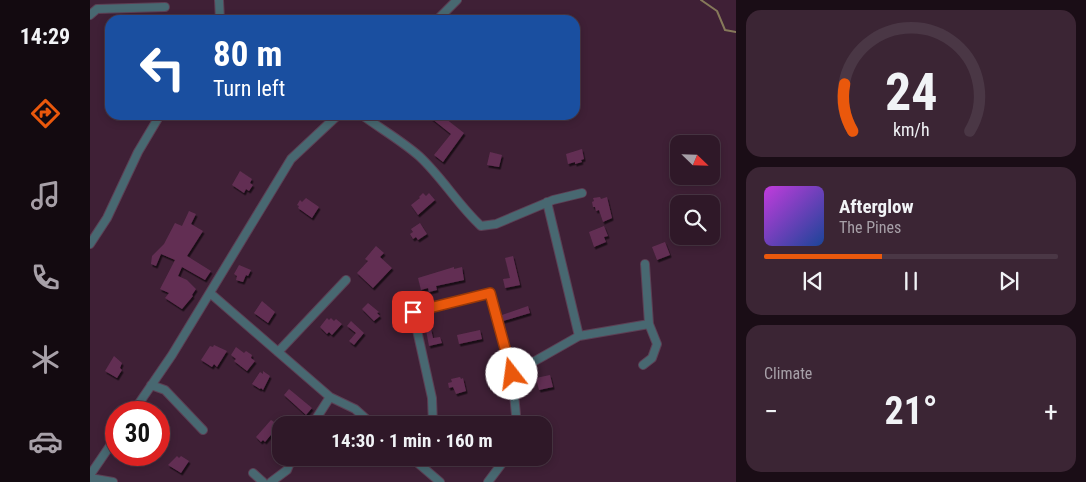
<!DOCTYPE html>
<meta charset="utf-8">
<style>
:root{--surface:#2f1828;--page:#3b2534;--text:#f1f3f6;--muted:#a7a0a8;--line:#4a3745;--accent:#ea580c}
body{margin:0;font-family:"Roboto Condensed",sans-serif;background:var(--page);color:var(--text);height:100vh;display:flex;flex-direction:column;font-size:19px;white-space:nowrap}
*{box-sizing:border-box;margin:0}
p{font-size:16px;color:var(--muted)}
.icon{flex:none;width:28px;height:28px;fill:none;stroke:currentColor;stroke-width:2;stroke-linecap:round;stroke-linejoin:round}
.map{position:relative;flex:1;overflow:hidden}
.details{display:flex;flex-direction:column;gap:10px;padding:10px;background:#1a0d16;width:350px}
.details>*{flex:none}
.top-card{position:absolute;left:15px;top:15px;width:475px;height:105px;border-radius:15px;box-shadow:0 2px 8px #0003,0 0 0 1px var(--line);background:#1a4fa0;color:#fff;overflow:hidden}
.needle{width:32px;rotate:113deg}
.buttons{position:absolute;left:580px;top:135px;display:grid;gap:10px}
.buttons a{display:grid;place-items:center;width:50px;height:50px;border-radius:10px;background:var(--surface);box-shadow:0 2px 8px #0003,0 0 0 1px var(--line);font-size:25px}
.speed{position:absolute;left:15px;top:401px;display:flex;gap:10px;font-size:25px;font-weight:700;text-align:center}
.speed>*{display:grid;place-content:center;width:65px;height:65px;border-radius:50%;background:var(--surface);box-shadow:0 2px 8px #0003,0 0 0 1px var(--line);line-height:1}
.speed .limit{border:8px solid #d22;background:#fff;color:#111}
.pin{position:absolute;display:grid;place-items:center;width:42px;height:42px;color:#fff;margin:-21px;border-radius:10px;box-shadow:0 2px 8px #0006}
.me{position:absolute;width:55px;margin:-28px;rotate:345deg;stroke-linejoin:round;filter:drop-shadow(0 0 4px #0008)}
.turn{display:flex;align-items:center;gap:18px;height:105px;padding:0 25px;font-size:22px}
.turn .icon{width:65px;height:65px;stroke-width:2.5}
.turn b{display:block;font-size:35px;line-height:42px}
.big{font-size:38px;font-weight:700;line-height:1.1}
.details .card{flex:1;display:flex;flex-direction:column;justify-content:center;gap:8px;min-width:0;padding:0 18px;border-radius:15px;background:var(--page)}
.details .dial{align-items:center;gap:0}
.dial svg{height:130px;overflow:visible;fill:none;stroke:var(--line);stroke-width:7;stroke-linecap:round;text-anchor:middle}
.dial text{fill:var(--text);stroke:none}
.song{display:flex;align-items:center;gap:15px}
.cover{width:60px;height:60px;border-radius:8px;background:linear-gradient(135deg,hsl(290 70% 55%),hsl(220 70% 35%))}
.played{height:5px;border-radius:2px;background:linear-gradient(90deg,var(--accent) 40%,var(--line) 40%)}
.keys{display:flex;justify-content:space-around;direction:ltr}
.heat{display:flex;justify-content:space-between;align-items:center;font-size:28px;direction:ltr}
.trip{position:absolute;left:182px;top:416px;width:280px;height:50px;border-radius:15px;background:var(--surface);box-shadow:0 2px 8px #0003,0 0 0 1px var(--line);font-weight:700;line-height:50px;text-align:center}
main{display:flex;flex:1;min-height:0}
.tab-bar{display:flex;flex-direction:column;width:90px;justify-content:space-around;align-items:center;background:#130a10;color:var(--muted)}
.tab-bar .icon{width:35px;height:35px}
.tab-bar .active{color:var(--accent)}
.tab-bar b{font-size:22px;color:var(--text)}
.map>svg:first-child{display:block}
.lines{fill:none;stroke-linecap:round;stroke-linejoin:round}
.stream{stroke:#86795a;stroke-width:2}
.building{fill:#622f53;filter:url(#shadow)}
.street-casing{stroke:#5c3f54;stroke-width:10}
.street{stroke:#486871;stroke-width:8}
.route-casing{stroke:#983908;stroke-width:12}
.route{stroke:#ea580c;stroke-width:9}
</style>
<main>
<nav class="tab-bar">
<b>14:29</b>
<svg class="icon active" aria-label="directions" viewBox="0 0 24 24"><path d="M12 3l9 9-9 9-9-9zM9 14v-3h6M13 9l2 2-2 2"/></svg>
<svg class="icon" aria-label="music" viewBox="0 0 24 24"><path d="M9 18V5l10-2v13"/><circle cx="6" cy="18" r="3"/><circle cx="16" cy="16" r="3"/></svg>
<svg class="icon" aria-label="phone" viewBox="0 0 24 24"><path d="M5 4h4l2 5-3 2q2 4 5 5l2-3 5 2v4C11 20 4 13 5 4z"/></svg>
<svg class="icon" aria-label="climate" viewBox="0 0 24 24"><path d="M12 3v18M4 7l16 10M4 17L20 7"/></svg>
<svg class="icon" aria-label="car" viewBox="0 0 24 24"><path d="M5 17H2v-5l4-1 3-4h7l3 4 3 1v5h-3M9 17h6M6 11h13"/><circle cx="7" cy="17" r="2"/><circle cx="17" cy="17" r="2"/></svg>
</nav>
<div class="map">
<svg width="646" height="482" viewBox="0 0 646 482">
<defs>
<filter id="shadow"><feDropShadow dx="1.5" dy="2.5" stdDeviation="0" flood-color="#0009"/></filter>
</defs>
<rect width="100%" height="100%" fill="#3f2036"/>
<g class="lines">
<!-- stream -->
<path class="stream" d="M611,0l16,11 8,19 11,2"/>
</g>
<!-- building -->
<path class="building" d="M337,115h14l23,18 -21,29 -9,-7 17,-21z
M492,149l2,10 -3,1 1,2 -7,2v-2l-7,2 -2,-10z
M400,152l12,3 -3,12 -12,-2z
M150,171l12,8 -2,4 3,2 -4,6 -3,-2 -2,4 -12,-8z
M333,193l3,3 3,-3 6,7 -17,15 -7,-10 9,-7 -1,-1z
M510,197l1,2 6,-2 5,21 -9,4 -4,-12 -3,1 -1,-4h-2l-1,-5 2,-1 -1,-3z
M216,198l13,9 -7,11 -14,-10 1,-2 -2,-1 3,-5 2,2z
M99,211l7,3 -5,10 12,7 -16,25 24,15 -6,9 -23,-13 -4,9 9,4 9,9 -4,6 1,1 -11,13 -17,-11 4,-5 -9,-4 15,-29 -14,-6 -5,12 -5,-2 1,-8 12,-12 11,-21 7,3z
M330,223l7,11 -9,6 -2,-3 -3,2 -3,-5 3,-2 -2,-3z
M514,226l4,10 -4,1 2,5 -12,5 -5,-15z
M575,242l5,13 -13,5 -5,-13z
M286,246l8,7 -4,4 12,11 -19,20 -16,-15 11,-12 -3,-2z
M423,256l7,29 -15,3 -2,-9 7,-1 -5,-20z
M149,265l12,5 -3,6 -2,-1 -3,7 -7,-2 1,-4 -3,-2z
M364,267v2l8,-2 2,13 -28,6 1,4 -8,2 -1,-4 -7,2 -3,-12z
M172,301l13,11 -7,11 -14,-10z
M278,303l11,9 -2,1 3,3 -6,5 -12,-12z
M438,306l2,7 -27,8 -1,-6z
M237,318l2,2 2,-2 3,3 2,-2 6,5 -10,11 -3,-3 -2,2 -7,-7z
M261,321l13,12 -10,12 -5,-4 7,-8 -9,-7z
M341,329l2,9 7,-1 2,6 -13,3 -3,-16z
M390,330l2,9 -23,5 -2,-9z
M124,345l13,6 -10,16 -3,-3 -2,3 -11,-7 9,-14 3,1z
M146,347l8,6 2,-2 6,4 -1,3 4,3 -8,10 -13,-10 2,-2 -5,-4z
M24,356l8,7 -2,5 2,2 -5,8 -12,-7z
M173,371l7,5 -7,14 -2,-2 -1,1 -8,-5 8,-12 3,2z
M460,375l3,12 -14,3 -3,-12z
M370,377l1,2 2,-1 3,13 -10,3 -3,-7 -4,1 -1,-5 4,-1 -1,-3z
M199,389l23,19 -6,7 -22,-20z
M181,420l6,4 -4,5 2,1 -10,12 -2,-2 -2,2 -5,-5z
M87,456l2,2 2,-2 8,5 -8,12 -13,-8z"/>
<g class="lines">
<!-- street casing -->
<g class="street-casing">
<path id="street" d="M129,0l1,20
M0,15l7,-6 68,-2
M347,20l20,-20
M272,115c19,14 40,26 57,41 23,21 39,49 62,70l15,-2 57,-24 29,-7
M457,202l32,134
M0,244l17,-26 31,-66 22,-37
M120,293l120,104 25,12 18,16
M188,352l68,-72
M553,365l9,-7 5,-14 -8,-20 -4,-60
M422,374l67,-38 70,-12
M61,385l14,5 38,40
M43,412l39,-57 119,-196 47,-44
M222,425l18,-28
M343,425l-1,-27 -19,-86 77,-19 22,81 5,51
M322,458l28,24
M163,473l10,9
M0,475l26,-38
M0,478l23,4
M181,482l16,-12 5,-12
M398,482l18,-24"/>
</g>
<!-- street -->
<use href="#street" class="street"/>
</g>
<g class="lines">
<!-- route casing -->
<g class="route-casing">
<path id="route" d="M323,312l77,-19 22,81"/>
</g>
<!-- route -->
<use href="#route" class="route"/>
</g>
</svg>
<div class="buttons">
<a><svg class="needle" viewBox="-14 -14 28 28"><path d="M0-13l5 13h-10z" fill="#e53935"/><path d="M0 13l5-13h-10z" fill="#a7a0a8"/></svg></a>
<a><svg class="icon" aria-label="search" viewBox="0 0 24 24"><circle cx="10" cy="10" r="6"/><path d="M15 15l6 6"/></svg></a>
</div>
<div class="speed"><div class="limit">30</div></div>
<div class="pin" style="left:323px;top:312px;background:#d93025"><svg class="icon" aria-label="arrive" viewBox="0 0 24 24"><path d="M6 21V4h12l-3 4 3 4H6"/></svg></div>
<svg class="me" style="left:422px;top:374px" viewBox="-20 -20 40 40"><circle r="19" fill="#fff"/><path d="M0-13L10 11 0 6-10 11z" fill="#ea580c"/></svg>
<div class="trip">14:30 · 1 min · 160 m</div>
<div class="top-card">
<div class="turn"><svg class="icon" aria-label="left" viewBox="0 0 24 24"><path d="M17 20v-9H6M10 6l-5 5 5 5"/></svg><div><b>80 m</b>Turn left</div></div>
</div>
</div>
<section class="details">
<div class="card dial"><svg viewBox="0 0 100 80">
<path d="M14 69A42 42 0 1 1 86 69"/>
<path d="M14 69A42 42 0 0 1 9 40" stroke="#ea580c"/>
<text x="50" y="56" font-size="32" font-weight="700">24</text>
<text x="50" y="72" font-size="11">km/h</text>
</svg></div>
<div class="card">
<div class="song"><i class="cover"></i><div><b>Afterglow</b><p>The Pines</p></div></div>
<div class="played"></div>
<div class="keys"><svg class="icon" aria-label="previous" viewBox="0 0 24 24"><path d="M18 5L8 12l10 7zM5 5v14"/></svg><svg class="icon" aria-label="pause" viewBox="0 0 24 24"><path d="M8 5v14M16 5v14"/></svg><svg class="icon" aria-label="next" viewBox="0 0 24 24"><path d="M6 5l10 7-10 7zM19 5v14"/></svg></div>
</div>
<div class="card"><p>Climate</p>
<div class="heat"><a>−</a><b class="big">21°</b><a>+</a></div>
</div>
</section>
</main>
